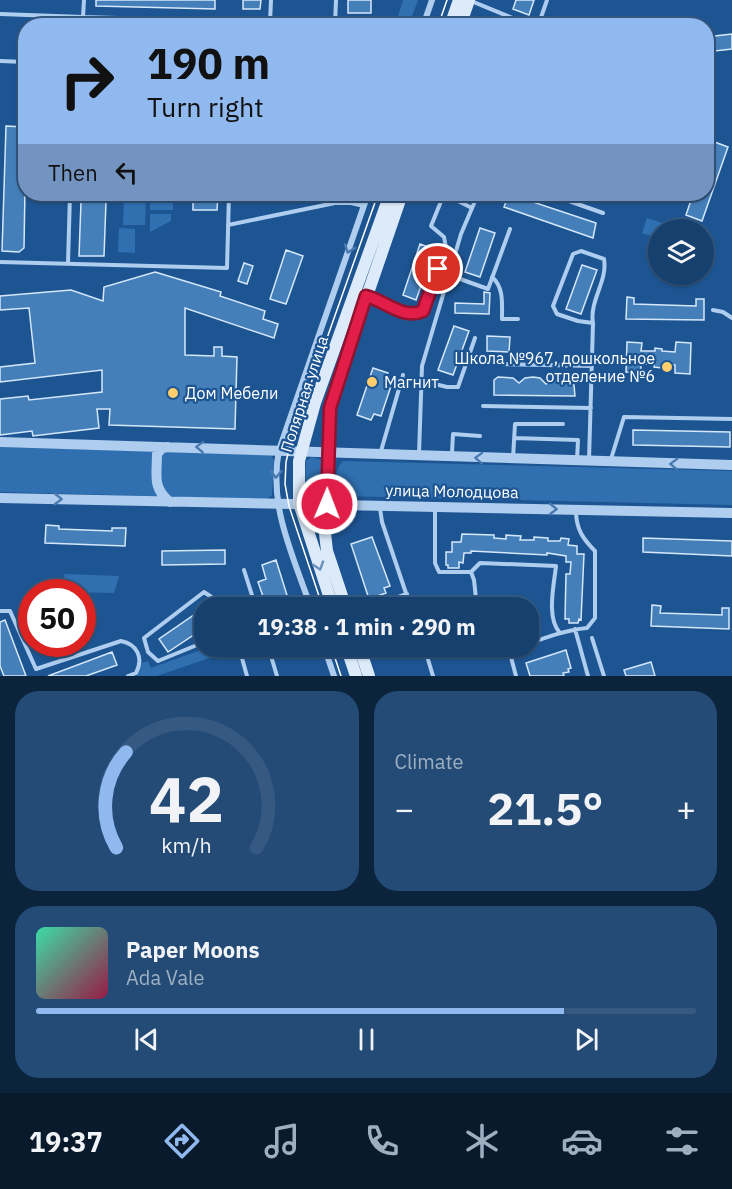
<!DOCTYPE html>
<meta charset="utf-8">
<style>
:root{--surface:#16406e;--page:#234b76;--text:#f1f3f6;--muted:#9eafc2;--line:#355981;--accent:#90b9f0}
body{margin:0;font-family:"IBM Plex Sans",sans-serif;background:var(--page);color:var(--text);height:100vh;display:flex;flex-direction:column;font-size:22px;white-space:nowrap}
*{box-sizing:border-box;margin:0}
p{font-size:20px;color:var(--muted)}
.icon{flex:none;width:33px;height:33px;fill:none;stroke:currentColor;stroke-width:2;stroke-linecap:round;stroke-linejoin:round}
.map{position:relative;height:676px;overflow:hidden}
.panel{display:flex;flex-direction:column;gap:15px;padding:15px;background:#0c233c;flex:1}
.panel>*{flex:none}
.top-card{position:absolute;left:18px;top:18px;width:696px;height:183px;border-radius:24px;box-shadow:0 2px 4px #0004,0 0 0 2px var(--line);background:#90b9f0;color:#111;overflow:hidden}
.fabs{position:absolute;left:648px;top:219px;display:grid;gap:12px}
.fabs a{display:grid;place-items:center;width:66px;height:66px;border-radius:50%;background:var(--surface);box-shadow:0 2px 4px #0004,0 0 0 2px var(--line);font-size:30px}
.speed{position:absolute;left:18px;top:579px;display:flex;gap:12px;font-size:30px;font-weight:700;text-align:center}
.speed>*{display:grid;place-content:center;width:78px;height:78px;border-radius:50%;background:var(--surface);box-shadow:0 2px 4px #0004,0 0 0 2px var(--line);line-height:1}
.speed .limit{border:9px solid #d22;background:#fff;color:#111}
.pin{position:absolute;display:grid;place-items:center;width:51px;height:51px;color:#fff;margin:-26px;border:3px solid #fff;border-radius:50%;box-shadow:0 2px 6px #0007}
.me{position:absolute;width:66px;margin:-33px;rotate:1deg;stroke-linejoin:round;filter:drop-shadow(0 0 4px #0008)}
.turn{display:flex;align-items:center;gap:21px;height:126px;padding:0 30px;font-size:27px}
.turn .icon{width:78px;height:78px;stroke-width:2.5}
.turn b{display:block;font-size:42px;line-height:51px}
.then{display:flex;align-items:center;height:57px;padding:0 30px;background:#0003;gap:12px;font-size:22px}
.big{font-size:45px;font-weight:800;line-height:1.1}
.panel .widget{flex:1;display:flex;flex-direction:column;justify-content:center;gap:9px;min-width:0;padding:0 21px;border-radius:24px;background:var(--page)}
.panel .dial{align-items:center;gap:0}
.dial svg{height:156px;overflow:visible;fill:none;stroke:var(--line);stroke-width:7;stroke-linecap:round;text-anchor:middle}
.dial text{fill:var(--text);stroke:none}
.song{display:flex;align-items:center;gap:18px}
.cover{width:72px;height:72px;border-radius:9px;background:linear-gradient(135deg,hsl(160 70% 55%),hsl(340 70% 35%))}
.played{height:6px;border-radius:3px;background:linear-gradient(90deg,var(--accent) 80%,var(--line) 80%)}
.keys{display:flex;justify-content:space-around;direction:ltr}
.heat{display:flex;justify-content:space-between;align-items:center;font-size:33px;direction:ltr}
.panel .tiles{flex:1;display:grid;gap:15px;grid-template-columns:1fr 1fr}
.widget:last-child{grid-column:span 2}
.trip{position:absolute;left:194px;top:597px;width:345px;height:60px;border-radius:24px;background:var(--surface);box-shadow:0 2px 4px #0004,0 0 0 2px var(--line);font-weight:800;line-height:60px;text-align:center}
.tab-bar{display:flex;height:96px;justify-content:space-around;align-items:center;background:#091a2c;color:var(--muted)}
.tab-bar .icon{width:42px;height:42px}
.tab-bar .on{color:var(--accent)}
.tab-bar b{font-size:27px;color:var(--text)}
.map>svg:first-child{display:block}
.green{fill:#3070b1}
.building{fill:#457fba;stroke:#d5e7fa;stroke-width:1.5}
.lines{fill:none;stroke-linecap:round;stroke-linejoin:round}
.service{stroke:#afceef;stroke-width:4}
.minor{stroke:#afceef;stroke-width:6}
.tertiary{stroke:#afceef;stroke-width:10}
.secondary{stroke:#dceafa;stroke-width:12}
.tram{stroke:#fff;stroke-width:1.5}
.oneway{stroke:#4979af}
.oneway2{stroke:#6991bc}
.route-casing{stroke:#92132f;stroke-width:15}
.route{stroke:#e11d48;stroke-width:10}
.poi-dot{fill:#fece6d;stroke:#1d5593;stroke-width:2}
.labels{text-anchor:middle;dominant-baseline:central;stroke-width:4.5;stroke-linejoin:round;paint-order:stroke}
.poi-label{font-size:16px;fill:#fff;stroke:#1d5593;text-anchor:start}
.street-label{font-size:16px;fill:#fff;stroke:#1d5593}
</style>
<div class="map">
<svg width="732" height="676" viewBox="0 0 732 676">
<rect width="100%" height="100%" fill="#1d5593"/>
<!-- green -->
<path class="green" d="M403,0h15l-6,16h-14z
M150,194h23v16h-23z
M124,196h22l-1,29h-22z
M150,214h21v7l-21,11z
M647,218l34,11 -23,1v8l-16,-5z
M119,228l16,1v24l-17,-1z
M0,447l271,8 3,5 -2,35 -5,4 -267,-7z
M312,457l10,3 -1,37 -10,3 -6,-6 1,-33z
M343,461l389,10v34l-392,-9c-4,-14 -7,-24 3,-35z
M64,574l55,2 -5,17 -48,-1z
M204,646l20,1 2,3 -5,4 -64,22h-20l5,-13 6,-2 3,7 47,-17z"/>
<!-- building -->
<path class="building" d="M96,0h119v9l-119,-3z
M243,0h18l-1,9h-17z
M348,0h23v13h-23z
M516,0h18l-5,15 -16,-6z
M732,34v15l-26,3v-15z
M6,126l18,1 2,2 -2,119 -5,4 -17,-1z
M712,141l16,6 -26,74 -16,-6 7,-21h13v-38z
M193,194h25l-1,16h-24z
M509,194l87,29 -3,15 -89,-31z
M81,202h25l-2,54h-25z
M480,228l15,5 -15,44 -15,-5z
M420,244l14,5 -18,51 -13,-5z
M286,250l17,6 -17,48 -16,-5z
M244,263l9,3 -6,18 -9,-3z
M582,265l15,5 -16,44 -15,-5z
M155,272l66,20 -1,4 45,15 -2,8 15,5 -4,14 -89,-30v47l29,1v-9h8v9l15,1 -2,72 -126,-4 1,-16h-13l2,19 -66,8 -1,-5 -32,4v-36l28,-3 1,4 73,-8v-22l-102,12v-15l35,-4 -6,-55 -29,2v-14l71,-6 32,11 1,-14z
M484,292l6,1 -1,21 -34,-1v-10l29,1z
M627,297l7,1v6l62,2v-7h8v21l-78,-1z
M454,326l15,5 -16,44 -15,-5z
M487,336l23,1 -1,15 -22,-1z
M627,342l15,1 -1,8h14v-3l7,1v2l13,1 1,-10 15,1 -1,31 -15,-1v-8h-13v3l-8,-1v-3h-13v9l-15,-1z
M373,368l15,5 -3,7 7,3 -11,33 -7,-2 -3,6 -14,-5z
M498,377l15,1 6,5 6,-5 8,-1 7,1 6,6 7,-5 16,1 1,4 4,1 1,11 -81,-1v-15z
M633,430l97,2v15l-97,-2z
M46,525l13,1v3l53,2v-3h14l-1,18 -80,-3z
M462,534l32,1v3l12,1v-4l15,1 -1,4h14v-3l14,1v3h12l1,-3 8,1 -1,6 9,1v8h7l-3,66 -2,-1 -1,4h-9v-4h-4l1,-45h4l1,-12h-5v-6l-19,-3v2l-76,-4v2h-7l-1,10 -4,-1v6h-11v-3h-2v-13h6v-10h9z
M372,537l18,49 -6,2 2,5 -17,6 -18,-55z
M643,538l89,3v15l-89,-4z
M225,550v14l-63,1v-14z
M276,560l15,48h-24l-9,-26 8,-3 -4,-14z
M652,605l9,1 -1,7 62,2v-7h7v21l-78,-3z
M204,608v20l-36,24 -9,-13z
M528,609l9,22 -9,3z
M5,620l21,56h-22l-4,-10v-44z
M566,650l5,18 -3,1 1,3 -6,1 1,3h-34l-4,-13z
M112,652l5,13 -31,11h-38z
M651,662l4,14h-29l-2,-6z"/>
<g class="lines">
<!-- service -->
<path class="service" d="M84,0l-1,17 310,9
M471,1l61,25
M0,14l83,3
M270,22l1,-22
M335,25l1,-25
M538,26l9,-26
M0,61l26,1
M444,194l28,14
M549,194l54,19
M228,225l107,-22h16l13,3
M581,251l23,8c4,22 -15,42 -11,64l-15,-2 -21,-7 -4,-8 20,-52z
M0,262l227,6 2,-74
M68,263l2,-69
M449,275l39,14 22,-60
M492,277c12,10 10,27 10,42h16
M370,297c17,6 35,23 53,14l23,-63 -2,-11 -13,-11 13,-32
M713,310l10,2 9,6
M501,364l91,2
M422,381l25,6h11l17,-49
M483,406l108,2
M514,438l64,2 -1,20
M381,451l22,-76
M452,453l1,-19 27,2
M419,454l3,-88 39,-132 17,-40
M513,458l2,-34h48
M611,459l13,-42 108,2
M589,460l4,-137
M380,508l2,14 29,86
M435,510v53l4,9h32l9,-9 76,3c-2,19 -10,52 4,67
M244,570l12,38
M471,572l3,8 3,28
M366,608l41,-14
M0,611h10l26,58 85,-28c16,3 23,17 15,32l-8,3
M575,629l13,47
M592,638l12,38
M204,640l-7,5 -39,16 -10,-9 -4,-14 60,-46 12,8 5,8
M528,644c19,-7 38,-14 59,-16l8,-10v-67c-12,-12 -19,-22 -19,-40
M238,646l2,5 18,-5
M268,646l9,30
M424,646l9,30
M508,646l8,30
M240,651l7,25
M510,651l12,-5"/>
<!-- minor -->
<path class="minor" d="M423,26l9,-26
M311,608c-18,-53 -43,-102 -32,-158l89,-256
M324,646l10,30"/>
<!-- tertiary -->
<path class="tertiary" d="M0,442l732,23
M168,447l-6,1 -5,6c0,21 -5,34 13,48
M0,498l732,15"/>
<!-- secondary -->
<path class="secondary" d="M450,26l9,-26
M460,26l9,-26
M333,608l-34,-105v-42l16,-58 75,-209
M346,608l-19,-57 -2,-18 5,-125 4,-16 68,-198
M346,646l10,30
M359,646l10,30"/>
<!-- tram -->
<path class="tram" d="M438,26l9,-26
M323,608l-34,-102 -4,-22 1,-22 6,-25 86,-243
M331,646l10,30"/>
</g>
<!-- one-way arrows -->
<defs><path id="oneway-chevron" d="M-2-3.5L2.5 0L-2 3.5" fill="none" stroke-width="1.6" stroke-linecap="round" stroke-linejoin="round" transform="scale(1.5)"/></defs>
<g class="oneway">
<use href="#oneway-chevron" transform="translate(349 249) rotate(109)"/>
<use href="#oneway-chevron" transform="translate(200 447) rotate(-178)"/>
<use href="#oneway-chevron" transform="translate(479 458) rotate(-178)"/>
<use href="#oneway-chevron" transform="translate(674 464) rotate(-178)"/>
<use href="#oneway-chevron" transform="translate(276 474) rotate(93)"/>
<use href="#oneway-chevron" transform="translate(58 499) rotate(1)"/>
<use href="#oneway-chevron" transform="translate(553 509) rotate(1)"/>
</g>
<use class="oneway2" href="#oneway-chevron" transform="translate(319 566) rotate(72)"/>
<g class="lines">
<!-- route casing -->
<g class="route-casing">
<path id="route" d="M327,504l3,-96 36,-112c19,5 38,24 57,15l15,-42"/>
</g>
<!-- route -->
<use href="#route" class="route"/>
</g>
<!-- markers -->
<g class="poi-dot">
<circle cx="667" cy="367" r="6"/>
<circle cx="372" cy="382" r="6"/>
<circle cx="173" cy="393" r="6"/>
</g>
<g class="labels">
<!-- poi labels -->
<g class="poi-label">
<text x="655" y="358" text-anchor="end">Школа №967, дошкольное<tspan x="655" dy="18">отделение №6</tspan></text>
<text x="384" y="382">Магнит</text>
<text x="185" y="393">Дом Мебели</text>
</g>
<!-- street labels -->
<g class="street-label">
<text transform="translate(304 394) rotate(-72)">Полярная улица</text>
<text transform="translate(452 491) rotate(1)">улица Молодцова</text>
</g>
</g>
</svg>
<div class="fabs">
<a><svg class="icon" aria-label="layers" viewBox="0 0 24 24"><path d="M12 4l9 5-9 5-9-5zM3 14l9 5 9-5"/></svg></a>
</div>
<div class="speed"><div class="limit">50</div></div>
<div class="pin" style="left:438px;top:269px;background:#d93025"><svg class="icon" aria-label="arrive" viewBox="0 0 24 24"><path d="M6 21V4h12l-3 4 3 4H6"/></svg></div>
<svg class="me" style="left:327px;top:504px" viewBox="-20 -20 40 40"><circle r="17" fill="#e11d48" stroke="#fff" stroke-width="3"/><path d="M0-11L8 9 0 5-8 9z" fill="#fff"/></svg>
<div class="trip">19:38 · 1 min · 290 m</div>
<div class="top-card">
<div class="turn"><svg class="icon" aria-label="right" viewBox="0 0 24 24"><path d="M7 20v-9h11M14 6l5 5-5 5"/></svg><div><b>190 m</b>Turn right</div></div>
<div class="then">Then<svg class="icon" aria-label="left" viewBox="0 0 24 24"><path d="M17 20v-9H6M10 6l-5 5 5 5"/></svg></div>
</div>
</div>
<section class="panel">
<div class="tiles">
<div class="widget dial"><svg viewBox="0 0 100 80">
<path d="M14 69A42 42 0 1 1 86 69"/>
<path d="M14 69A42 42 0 0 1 19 20" stroke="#90b9f0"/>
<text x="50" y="56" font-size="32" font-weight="700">42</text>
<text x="50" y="72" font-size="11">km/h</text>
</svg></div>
<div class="widget"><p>Climate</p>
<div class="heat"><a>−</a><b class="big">21.5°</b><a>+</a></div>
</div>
<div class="widget">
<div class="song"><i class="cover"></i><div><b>Paper Moons</b><p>Ada Vale</p></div></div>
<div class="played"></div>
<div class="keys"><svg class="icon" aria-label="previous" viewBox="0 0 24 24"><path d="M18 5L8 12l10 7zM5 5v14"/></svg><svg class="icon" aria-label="pause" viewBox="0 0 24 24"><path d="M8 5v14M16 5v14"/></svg><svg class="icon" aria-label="next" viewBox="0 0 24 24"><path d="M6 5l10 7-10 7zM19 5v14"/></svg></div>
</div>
</div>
</section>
<nav class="tab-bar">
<b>19:37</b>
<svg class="icon on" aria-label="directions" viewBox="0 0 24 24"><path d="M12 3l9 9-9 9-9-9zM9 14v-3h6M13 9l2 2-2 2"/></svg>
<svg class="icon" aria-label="music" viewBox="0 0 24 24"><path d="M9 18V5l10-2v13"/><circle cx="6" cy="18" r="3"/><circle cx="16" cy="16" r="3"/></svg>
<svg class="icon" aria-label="phone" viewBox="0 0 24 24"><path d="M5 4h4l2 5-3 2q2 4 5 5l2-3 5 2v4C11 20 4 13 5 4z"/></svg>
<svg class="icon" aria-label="climate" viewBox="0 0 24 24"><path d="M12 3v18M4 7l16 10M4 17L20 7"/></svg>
<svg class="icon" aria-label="car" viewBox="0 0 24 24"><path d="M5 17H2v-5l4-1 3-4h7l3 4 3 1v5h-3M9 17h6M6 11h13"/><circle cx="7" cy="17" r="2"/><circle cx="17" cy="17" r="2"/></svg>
<svg class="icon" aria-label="filters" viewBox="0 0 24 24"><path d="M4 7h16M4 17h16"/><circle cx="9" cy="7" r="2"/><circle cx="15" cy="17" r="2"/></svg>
</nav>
